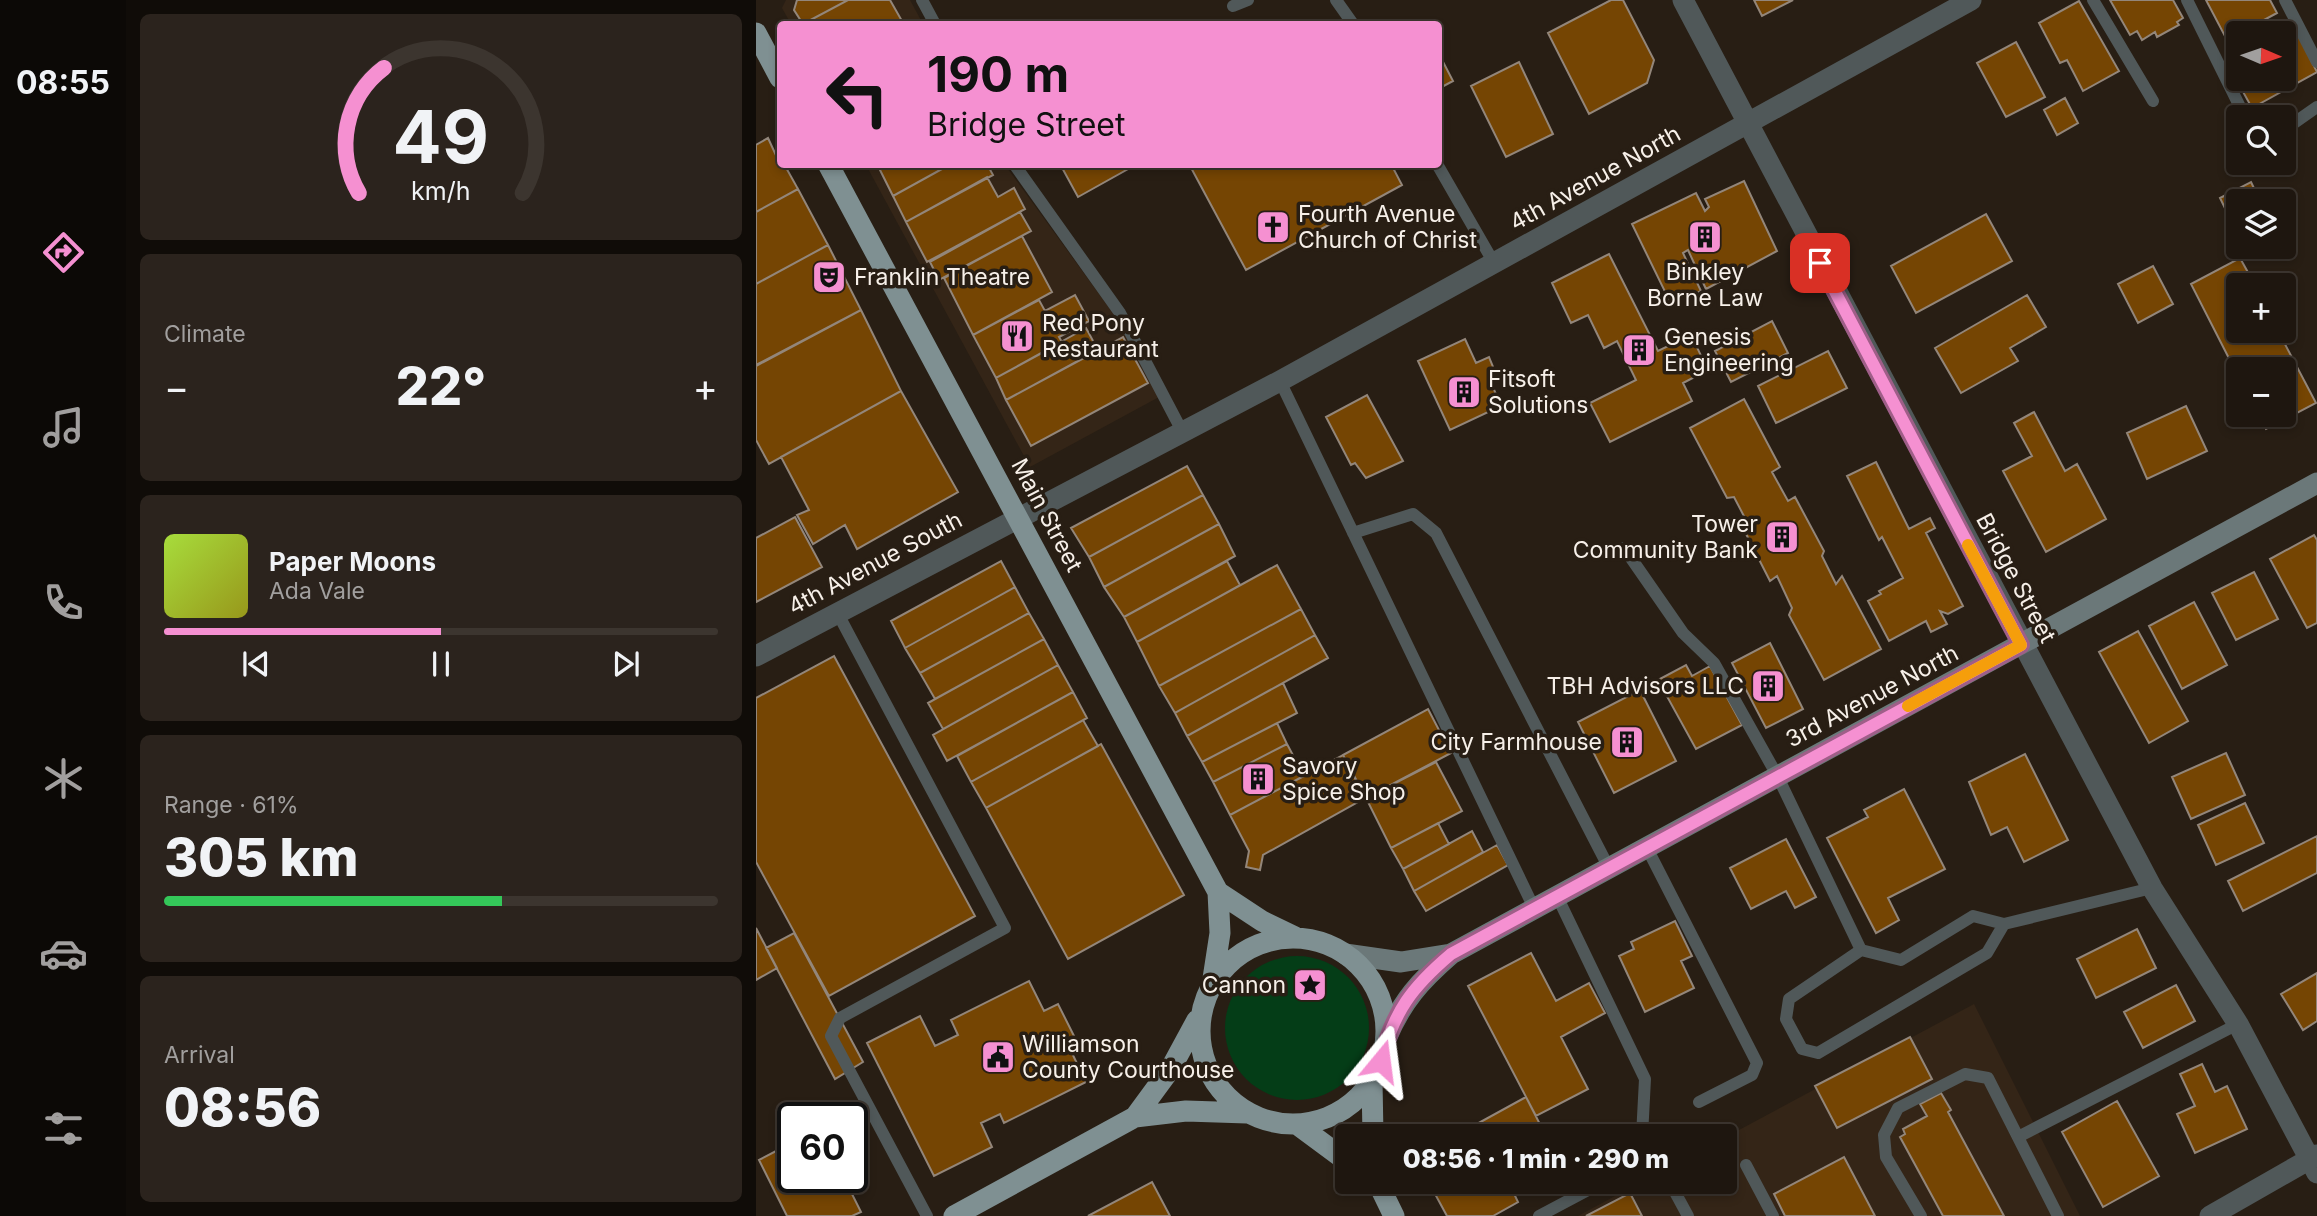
<!DOCTYPE html>
<meta charset="utf-8">
<style>
:root{--surface:#1e160f;--page:#2b231d;--text:#f1f3f6;--muted:#a19f9e;--line:#3c352f;--accent:#f590d1}
body{margin:0;font-family:Inter,sans-serif;background:var(--page);color:var(--text);height:100vh;display:flex;flex-direction:column;font-size:26px;white-space:nowrap}
*{box-sizing:border-box;margin:0}
p{font-size:23px;color:var(--muted)}
.icon{flex:none;width:38px;height:38px;fill:none;stroke:currentColor;stroke-width:2;stroke-linecap:round;stroke-linejoin:round}
.map{position:relative;flex:1;overflow:hidden}
.details{display:flex;flex-direction:column;gap:14px;padding:14px;background:#100c08;width:630px}
.details>*{flex:none}
.guide{position:absolute;left:21px;top:21px;width:665px;height:147px;border-radius:7px;box-shadow:0 4px 10px #0003,0 0 0 2px var(--line);background:#f590d1;color:#111;overflow:hidden}
.needle{width:46px;rotate:92deg}
.tools{position:absolute;left:1470px;top:21px;display:grid;gap:14px}
.tools a{display:grid;place-items:center;width:70px;height:70px;border-radius:7px;background:var(--surface);box-shadow:0 4px 10px #0003,0 0 0 2px var(--line);font-size:35px}
.speed{position:absolute;left:21px;top:1102px;display:flex;gap:14px;font-size:35px;font-weight:700;text-align:center}
.speed>*{display:grid;place-content:center;width:91px;height:91px;border-radius:50%;background:var(--surface);box-shadow:0 4px 10px #0003,0 0 0 2px var(--line);line-height:1}
.speed .limit{border:4px solid #111;border-radius:10px;background:#fff;color:#111}
.pin{position:absolute;display:grid;place-items:center;width:60px;height:60px;color:#fff;margin:-30px;border-radius:14px;box-shadow:0 4px 10px #0006}
.me{position:absolute;width:77px;margin:-38px;rotate:16deg;stroke-linejoin:round;filter:drop-shadow(0 0 5px #0008)}
.turn{display:flex;align-items:center;gap:24px;height:147px;padding:0 35px;font-size:32px}
.turn .icon{width:91px;height:91px;stroke-width:2.5}
.turn b{display:block;font-size:49px;line-height:60px}
.big{font-size:52px;font-weight:800;line-height:1.1}
.details .widget{flex:1;display:flex;flex-direction:column;justify-content:center;gap:10px;min-width:0;padding:0 24px;border-radius:10px;background:var(--page)}
.details .dial{align-items:center;gap:0}
.dial svg{height:182px;overflow:visible;fill:none;stroke:var(--line);stroke-width:7;stroke-linecap:round;text-anchor:middle}
.dial text{fill:var(--text);stroke:none}
.song{display:flex;align-items:center;gap:21px}
.cover{width:84px;height:84px;border-radius:10px;background:linear-gradient(135deg,hsl(80 70% 55%),hsl(60 70% 35%))}
.played{height:7px;border-radius:4px;background:linear-gradient(90deg,var(--accent) 50%,var(--line) 50%)}
.keys{display:flex;justify-content:space-around;direction:ltr}
.heat{display:flex;justify-content:space-between;align-items:center;font-size:38px;direction:ltr}
.charge{height:10px;border-radius:5px;background:linear-gradient(90deg,#34c759 61%,var(--line) 0)}
.trip{position:absolute;left:579px;top:1124px;width:402px;height:70px;border-radius:7px;background:var(--surface);box-shadow:0 4px 10px #0003,0 0 0 2px var(--line);font-weight:800;line-height:70px;text-align:center}
main{display:flex;flex:1;min-height:0}
.tabs{display:flex;flex-direction:column;width:126px;justify-content:space-around;align-items:center;background:#0c0906;color:var(--muted)}
.tabs .icon{width:49px;height:49px}
.tabs .on{color:var(--accent)}
.tabs b{font-size:32px;color:var(--text)}
.map>svg:first-child{display:block}
.built{fill:#342517}
.green{fill:#043d17}
.building{fill:#754503;stroke:#93867a;stroke-width:2}
.lines{fill:none;stroke-linecap:round;stroke-linejoin:round}
.service{stroke:#505859;stroke-width:12}
.minor{stroke:#505859;stroke-width:21}
.secondary{stroke:#6b7879;stroke-width:21}
.primary{stroke:#7f9092;stroke-width:21}
.route-casing{stroke:#9f5e88;stroke-width:18}
.route{stroke:#f590d1;stroke-width:12}
.slow{stroke:#f59e0b;stroke-width:12}
.labels{text-anchor:middle;dominant-baseline:central;stroke-width:7;stroke-linejoin:round;paint-order:stroke}
.street-label{font-size:23px;fill:#f7f0e9;stroke:#281e14}
.poi-label{font-size:23px;fill:#f7f0e9;stroke:#281e14;text-anchor:start}
</style>
<main>
<nav class="tabs">
<b>08:55</b>
<svg class="icon on" aria-label="directions" viewBox="0 0 24 24"><path d="M12 3l9 9-9 9-9-9zM9 14v-3h6M13 9l2 2-2 2"/></svg>
<svg class="icon" aria-label="music" viewBox="0 0 24 24"><path d="M9 18V5l10-2v13"/><circle cx="6" cy="18" r="3"/><circle cx="16" cy="16" r="3"/></svg>
<svg class="icon" aria-label="phone" viewBox="0 0 24 24"><path d="M5 4h4l2 5-3 2q2 4 5 5l2-3 5 2v4C11 20 4 13 5 4z"/></svg>
<svg class="icon" aria-label="climate" viewBox="0 0 24 24"><path d="M12 3v18M4 7l16 10M4 17L20 7"/></svg>
<svg class="icon" aria-label="car" viewBox="0 0 24 24"><path d="M5 17H2v-5l4-1 3-4h7l3 4 3 1v5h-3M9 17h6M6 11h13"/><circle cx="7" cy="17" r="2"/><circle cx="17" cy="17" r="2"/></svg>
<svg class="icon" aria-label="filters" viewBox="0 0 24 24"><path d="M4 7h16M4 17h16"/><circle cx="9" cy="7" r="2"/><circle cx="15" cy="17" r="2"/></svg>
</nav>
<section class="details">
<div class="widget dial"><svg viewBox="0 0 100 80">
<path d="M14 69A42 42 0 1 1 86 69"/>
<path d="M14 69A42 42 0 0 1 25 14" stroke="#f590d1"/>
<text x="50" y="56" font-size="32" font-weight="700">49</text>
<text x="50" y="72" font-size="11">km/h</text>
</svg></div>
<div class="widget"><p>Climate</p>
<div class="heat"><a>−</a><b class="big">22°</b><a>+</a></div>
</div>
<div class="widget">
<div class="song"><i class="cover"></i><div><b>Paper Moons</b><p>Ada Vale</p></div></div>
<div class="played"></div>
<div class="keys"><svg class="icon" aria-label="previous" viewBox="0 0 24 24"><path d="M18 5L8 12l10 7zM5 5v14"/></svg><svg class="icon" aria-label="pause" viewBox="0 0 24 24"><path d="M8 5v14M16 5v14"/></svg><svg class="icon" aria-label="next" viewBox="0 0 24 24"><path d="M6 5l10 7-10 7zM19 5v14"/></svg></div>
</div>
<div class="widget"><p>Range · 61%</p><b class="big">305 km</b><div class="charge"></div></div>
<div class="widget"><p>Arrival</p><b class="big">08:56</b></div>
</section>
<div class="map">
<svg width="1561" height="1216" viewBox="0 0 1561 1216">
<rect width="100%" height="100%" fill="#281e14"/>
<!-- built -->
<path class="built" d="M30,0h124l13,24h-132l-9,-16z
M110,165h139l110,151 44,81 -129,70z
M1218,1004l106,212h-502l65,-35h83v-44z"/>
<!-- green -->
<path class="green" d="M469 1028a72 72 0 1 1 144 0a72 72 0 1 1-144 0Z"/>
<!-- building -->
<path class="building" d="M41,0h51l-45,24 -9,-14z
M92,0h42l12,21 -6,3h-93z
M855,0h12l31,60 -7,23 -58,31 -41,-81z
M998,0h39l-31,16z
M1354,0h63l10,18 -6,4 2,3 -22,12 -2,-5 -13,8 -5,-9 -7,4z
M1450,0h64l7,13 -50,27z
M1323,1l40,70 -36,20 -16,-31 -7,3 -21,-40z
M1538,26l23,46 -65,36 -25,-45 11,-6v22h46v-46h-4z
M1260,42l29,55 -39,20 -29,-54z
M684,56l13,25 -15,8v-32z
M763,62l34,72 -47,23 -35,-71z
M1309,98l13,25 -21,12 -13,-25z
M12,138l12,26h4l14,25 -42,23v-67z
M121,164h74l-58,32z
M195,164h36l6,11 -87,47 -13,-26z
M304,164h77l-59,33z
M433,164h202l11,21 -156,85z
M231,177l11,20 16,-9 11,21 -98,53 -21,-40z
M988,181l33,70 -71,38 -18,-39 -5,3 18,38 -29,15 -40,-82 64,-31 9,18 4,-4 -4,-8z
M1495,182l9,19h-22v34l-18,-37z
M42,189l30,56 -72,39v-72z
M264,212l11,19 -92,49 -9,-18z
M1230,214l26,47 -96,52 -25,-47z
M266,236l30,56 -79,43 -29,-57z
M72,245l33,65 -105,55v-81z
M853,254l49,97 33,-16 17,35 -25,13 9,18 -82,41 -20,-39 46,-23 -19,-39 -13,7 -16,-33 -17,8 -19,-40z
M1484,258l15,27h-17v46h40l38,72 -50,26 -7,-14h25v-46h-46v7l-47,-92z
M1397,266l20,38 -35,19 -20,-39z
M319,295l14,26 -30,16 3,5 -66,36 -23,-43 66,-35 6,11z
M1271,295l19,32 -36,21 8,13 -57,32 -26,-45z
M105,310l40,81 -132,73 -13,-24v-74z
M1016,321l16,32 -57,29 -16,-31z
M330,328l12,22 -92,50 -10,-22z
M367,337l25,46 -117,63 -25,-46z
M709,339l11,24 13,-6 7,17 -7,4 12,28 -51,24 -32,-69z
M1072,351l19,37 -71,35 -18,-37z
M145,391l57,101 -101,57 -12,-24 -32,19 -16,-29 12,-5 -28,-53z
M611,395l36,66 -37,17 -11,-15 -4,2 -25,-48z
M988,399l36,68 -8,5 16,29 7,-4 29,54 -2,5 14,28 6,-8 39,73 -57,31 -35,-65 3,-7 -15,-32 -7,5 -29,-57 6,-2 -13,-25 -7,1 -37,-70z
M1430,406l21,45 -60,28 -20,-46z
M1278,412l31,59 12,-7 29,55 -60,33 -43,-81 29,-15 -18,-33z
M1120,462l33,67 21,-11 5,10 -9,5 37,73 -15,8 -8,-3 7,13 -16,8 -5,-11 -37,20 -21,-40 13,-7 -2,-3 24,-13 -21,-41 -3,3 -32,-64z
M431,466l16,29 -114,62 -18,-29z
M447,495l16,29 -115,63 -15,-30z
M39,517l27,50 -66,35v-64z
M463,524l16,32 -111,61 -20,-30z
M1558,535l3,5v83l-10,5 -37,-69z
M245,561l14,26 -110,61 -14,-27z
M471,561l13,24 -103,57 -13,-25z
M521,565l24,44 -142,77 -22,-44z
M1498,572l24,47 -42,21 -24,-47z
M259,587l14,26 -109,60 -15,-25z
M1438,602l33,63 -45,24 -33,-63z
M545,609l14,26 -140,78 -16,-27z
M273,613l15,26 -109,60 -15,-26z
M1382,631l50,90 -39,22 -50,-91z
M559,635l13,23 -141,78 -12,-23z
M288,639l14,26 -115,64 -15,-26z
M1014,643l33,66 -37,19 -34,-65z
M78,656l141,260 -146,80 -73,-134v-164z
M302,665l15,27 -126,69 -14,-26z
M930,665l6,11 18,-10 32,59 -46,24 -38,-69z
M527,683l14,30 -95,49 -15,-26z
M884,690l36,71 -62,32 -36,-71z
M317,692l14,26 -116,64 -14,-26z
M672,709l23,44 -85,45 -23,-43z
M327,720l15,26 -112,62 -15,-26z
M521,723l10,21 -74,38 -11,-20z
M345,744l83,151 -116,64 -82,-151z
M531,744l17,32 -74,39 -17,-33z
M1470,753l19,42 -54,24 -19,-42z
M1269,754l43,86 -44,22 -17,-35 -16,8 -22,-53z
M587,755l22,43 -102,57 -3,15 -14,-3 3,-16 -19,-36z
M680,762l26,49 -71,37 -25,-50z
M1148,789l41,80 -57,29 11,22 -23,13 -49,-95 41,-21 -4,-7z
M1489,803l19,40 -48,22 -18,-40z
M682,823l11,21 -46,25 -12,-21z
M716,831l11,21 -69,39 -11,-22z
M1561,836v37l-74,38 -15,-30z
M1030,839l30,58 -21,11 -9,-17 -35,18 -21,-41z
M741,845l11,20 -82,46 -12,-20z
M919,921l17,35 -11,5 13,27 -49,24 -26,-56 15,-7 -3,-7z
M0,928l21,40 -21,12z
M1381,929l19,39 -60,30 -19,-39z
M38,933l69,129 -28,17 -69,-131z
M775,953l25,48 33,-18 16,30 -44,24 27,52 -52,27 -68,-130z
M1561,973v48l-14,9 -22,-36z
M273,981l15,30 14,-7 20,40 -8,5 16,33 -82,41 -4,-9 -19,9 11,24 -58,29 -67,-133 53,-27 15,30 23,-11 -7,-15z
M1420,985l19,36 -52,27 -19,-36z
M1154,1037l22,42 -95,49 -22,-42z
M1446,1064l13,28 12,-6 20,43 -52,24 -18,-39 18,-8 -15,-32z
M1185,1093l10,17 -3,2 56,104h-61l-43,-79 5,-3 -2,-5 24,-13 -7,-12z
M770,1097l20,39h-91z
M1361,1101l42,75 -56,31 -41,-75z
M24,1149l13,29h51l17,34 -9,4h-65l-28,-56z
M1088,1157l31,59h-90l-11,-22z
M672,1181h80l10,21 -25,14h-46z
M396,1182l18,34h-82z
M874,1193l12,23h-56z"/>
<g class="lines">
<!-- service -->
<path class="service" d="M166,0l13,24
M580,0l17,24
M1337,0l60,101
M1431,0l58,117
M1529,0l32,62
M477,6l15,-6
M1528,130l33,-23
M258,164l106,149 62,118
M681,164l57,99
M524,381l254,527
M597,533l60,-19 23,19 173,335
M868,548l59,85 31,30 64,114 83,173
M81,612l168,316 -165,90 -9,18 96,180
M891,848l110,215 -5,12 -53,27
M801,896l88,183 -3,57
M1248,924l-17,29 -169,100 -16,-4 -16,-30 3,-20 72,-49 40,10 72,-44 31,8 148,-36
M1262,1137l220,-113
M990,1165l27,51
M913,1181l19,35
M783,1216l66,-35
M1165,1216l-35,-59 -2,-22 14,-27 67,-34 23,4 70,138"/>
<!-- minor -->
<path class="minor" d="M927,0l469,888 86,136 79,149
M0,656l524,-275 691,-381
M1454,1216l107,-61"/>
<!-- secondary -->
<path class="secondary" d="M589,954l56,8 50,-8
M630,1039c16,-38 34,-58 65,-85l866,-471"/>
<!-- primary -->
<path class="primary" d="M0,33l24,45
M72,164l390,728 2,41 -8,52
M462,892l44,29 33,16
M444 1031a93 93 0 1 1 186 0a93 93 0 1 1-186 0Z
M616,1081l1,55
M379,1117l36,-49 26,-48
M542,1125l50,37
M621,1181l17,35
M198,1216l181,-99 51,-6 61,2"/>
</g>
<g class="lines">
<!-- route casing -->
<g class="route-casing">
<path id="route" d="M625,1061c13,-50 31,-74 70,-107l570,-309 -201,-382"/>
</g>
<!-- route -->
<use href="#route" class="route"/>
<!-- slow -->
<path class="slow" d="M1152,706l113,-61 -53,-100"/>
</g>
<!-- icons -->
<defs>
<g id="church-square" transform="scale(1.75)"><rect x="-9" y="-9" width="18" height="18" rx="4" fill="#f590d1" stroke="#281e14"/><path d="M-1.2-6h2.4v3.5h3.3v2.4h-3.3V6h-2.4V-.1h-3.3v-2.4h3.3Z" fill="#111"/></g>
<g id="building-square" transform="scale(1.75)"><rect x="-9" y="-9" width="18" height="18" rx="4" fill="#f590d1" stroke="#281e14"/><path d="M-4-6H4V6H1V3H-1V6H-4ZM-2.5-4.3h1.7v1.8h-1.7ZM.8-4.3h1.7v1.8H.8ZM-2.5-1h1.7V.8h-1.7ZM.8-1h1.7V.8H.8Z" fill="#111"/></g>
<g id="theatre-square" transform="scale(1.75)"><rect x="-9" y="-9" width="18" height="18" rx="4" fill="#f590d1" stroke="#281e14"/><path d="M-5-5.5Q0-4 5-5.5V0Q5 5 0 6Q-5 5-5 0ZM-3.3-2.5H-1v1.5H-3.3ZM1-2.5H3.3v1.5H1ZM-2.8 1Q0 5.5 2.8 1Z" fill="#111"/></g>
<g id="restaurant-square" transform="scale(1.75)"><rect x="-9" y="-9" width="18" height="18" rx="4" fill="#f590d1" stroke="#281e14"/><path d="M-5-6h1v4h1v-4h1v4h1v-4h1v5L-1.5 .5V6h-2V.5L-5-1ZM5-6V6H3V1.5H1.5Q1.5-4 5-6Z" fill="#111"/></g>
<g id="sight-square" transform="scale(1.75)"><rect x="-9" y="-9" width="18" height="18" rx="4" fill="#f590d1" stroke="#281e14"/><path d="M0-6L1.8-2.2L6-1.7L2.9 1.2L3.7 5.4L0 3.3L-3.7 5.4L-2.9 1.2L-6-1.7L-1.8-2.2Z" fill="#111"/></g>
<g id="civic-square" transform="scale(1.75)"><rect x="-9" y="-9" width="18" height="18" rx="4" fill="#f590d1" stroke="#281e14"/><path d="M-.6-6.5H3V-4.5H.6V-3L4-1V1h2V6H-6V1h2V-1L-.6-3ZM-1.2 2.5V6h2.4V2.5Z" fill="#111"/></g>
</defs>
<g fill-rule="evenodd">
<use href="#church-square" x="517" y="227"/>
<use href="#building-square" x="949" y="237"/>
<use href="#theatre-square" x="73" y="277"/>
<use href="#restaurant-square" x="261" y="336"/>
<use href="#building-square" x="883" y="350"/>
<use href="#building-square" x="708" y="392"/>
<use href="#building-square" x="1026" y="537"/>
<use href="#building-square" x="1012" y="686"/>
<use href="#building-square" x="871" y="742"/>
<use href="#building-square" x="502" y="779"/>
<use href="#sight-square" x="554" y="985"/>
<use href="#civic-square" x="242" y="1057"/>
</g>
<g class="labels">
<!-- street labels -->
<g class="street-label">
<text transform="translate(839 178) rotate(-29)">4th Avenue North</text>
<text transform="translate(291 515) rotate(62)">Main Street</text>
<text transform="translate(119 563) rotate(-28)">4th Avenue South</text>
<text transform="translate(1260 578) rotate(62)">Bridge Street</text>
<text transform="translate(1116 696) rotate(-28)">3rd Avenue North</text>
</g>
<!-- poi labels -->
<g class="poi-label">
<text x="542" y="214">Fourth Avenue<tspan x="542" dy="26">Church of Christ</tspan></text>
<text x="949" y="272" text-anchor="middle">Binkley<tspan x="949" dy="26">Borne Law</tspan></text>
<text x="98" y="277">Franklin Theatre</text>
<text x="286" y="323">Red Pony<tspan x="286" dy="26">Restaurant</tspan></text>
<text x="908" y="337">Genesis<tspan x="908" dy="26">Engineering</tspan></text>
<text x="732" y="379">Fitsoft<tspan x="732" dy="26">Solutions</tspan></text>
<text x="1002" y="524" text-anchor="end">Tower<tspan x="1002" dy="26">Community Bank</tspan></text>
<text x="988" y="686" text-anchor="end">TBH Advisors LLC</text>
<text x="846" y="742" text-anchor="end">City Farmhouse</text>
<text x="526" y="766">Savory<tspan x="526" dy="26">Spice Shop</tspan></text>
<text x="530" y="985" text-anchor="end">Cannon</text>
<text x="266" y="1044">Williamson<tspan x="266" dy="26">County Courthouse</tspan></text>
</g>
</g>
</svg>
<div class="tools">
<a><svg class="needle" viewBox="-14 -14 28 28"><path d="M0-13l5 13h-10z" fill="#e53935"/><path d="M0 13l5-13h-10z" fill="#a19f9e"/></svg></a>
<a><svg class="icon" aria-label="search" viewBox="0 0 24 24"><circle cx="10" cy="10" r="6"/><path d="M15 15l6 6"/></svg></a>
<a><svg class="icon" aria-label="layers" viewBox="0 0 24 24"><path d="M12 4l9 5-9 5-9-5zM3 14l9 5 9-5"/></svg></a>
<a>+</a>
<a>−</a>
</div>
<div class="speed"><div class="limit">60</div></div>
<div class="pin" style="left:1064px;top:263px;background:#d93025"><svg class="icon" aria-label="arrive" viewBox="0 0 24 24"><path d="M6 21V4h12l-3 4 3 4H6"/></svg></div>
<svg class="me" style="left:625px;top:1061px" viewBox="-20 -20 40 40"><path d="M0-17L14 15 0 8-14 15z" fill="#f590d1" stroke="#fff" stroke-width="4"/></svg>
<div class="trip">08:56 · 1 min · 290 m</div>
<div class="guide">
<div class="turn"><svg class="icon" aria-label="left" viewBox="0 0 24 24"><path d="M17 20v-9H6M10 6l-5 5 5 5"/></svg><div><b>190 m</b>Bridge Street</div></div>
</div>
</div>
</main>
